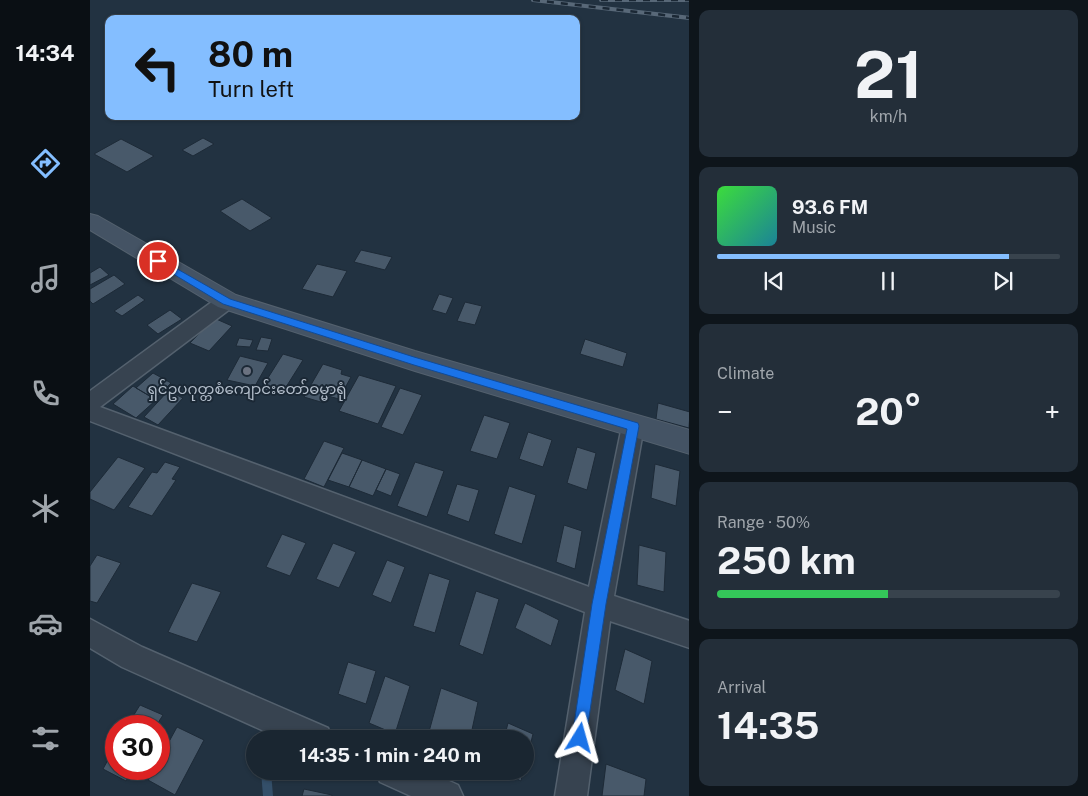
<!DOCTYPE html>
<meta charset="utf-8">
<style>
:root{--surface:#1a2631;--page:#232e39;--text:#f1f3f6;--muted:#9fa5ab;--line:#38434d;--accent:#84beff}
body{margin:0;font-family:"Public Sans","Noto Sans Myanmar",sans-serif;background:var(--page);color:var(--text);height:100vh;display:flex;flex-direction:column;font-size:19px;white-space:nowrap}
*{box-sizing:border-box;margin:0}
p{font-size:16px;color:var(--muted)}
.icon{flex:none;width:28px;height:28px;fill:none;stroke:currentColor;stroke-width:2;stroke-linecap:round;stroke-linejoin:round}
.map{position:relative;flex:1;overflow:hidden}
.sheet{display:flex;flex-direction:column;gap:10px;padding:10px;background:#0e151b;width:399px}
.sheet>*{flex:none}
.top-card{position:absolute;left:15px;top:15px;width:475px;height:105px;border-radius:10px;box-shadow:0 1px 4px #0004,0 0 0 1px var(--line);background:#84beff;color:#111;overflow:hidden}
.speed{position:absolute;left:15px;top:715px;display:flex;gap:10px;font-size:25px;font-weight:700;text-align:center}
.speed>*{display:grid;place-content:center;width:65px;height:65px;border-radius:50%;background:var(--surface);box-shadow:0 1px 4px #0004,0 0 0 1px var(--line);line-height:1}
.speed .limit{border:8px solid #d22;background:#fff;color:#111}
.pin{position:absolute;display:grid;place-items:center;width:42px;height:42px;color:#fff;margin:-21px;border:2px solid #fff;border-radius:50%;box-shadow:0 1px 5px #0007}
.me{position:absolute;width:55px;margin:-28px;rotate:8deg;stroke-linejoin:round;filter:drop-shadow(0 0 4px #0008)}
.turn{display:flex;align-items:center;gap:18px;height:105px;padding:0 20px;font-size:22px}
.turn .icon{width:65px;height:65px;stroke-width:2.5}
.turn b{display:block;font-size:35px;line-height:42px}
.big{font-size:38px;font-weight:700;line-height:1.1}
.sheet .tile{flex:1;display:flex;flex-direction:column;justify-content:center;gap:8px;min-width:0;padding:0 18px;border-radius:10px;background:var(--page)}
.sheet .dial{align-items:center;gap:0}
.dial b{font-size:65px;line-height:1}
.song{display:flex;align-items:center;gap:15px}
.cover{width:60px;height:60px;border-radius:8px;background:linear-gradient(135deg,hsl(120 70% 55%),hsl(190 70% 35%))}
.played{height:5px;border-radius:2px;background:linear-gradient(90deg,var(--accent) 85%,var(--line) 85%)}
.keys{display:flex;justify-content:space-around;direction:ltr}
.heat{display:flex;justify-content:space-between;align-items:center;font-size:28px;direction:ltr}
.charge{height:8px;border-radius:4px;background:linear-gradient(90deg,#34c759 50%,var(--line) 0)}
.trip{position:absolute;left:156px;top:730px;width:288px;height:50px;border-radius:25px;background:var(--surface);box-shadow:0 1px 4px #0004,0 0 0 1px var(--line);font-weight:700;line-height:50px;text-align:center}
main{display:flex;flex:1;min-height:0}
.tab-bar{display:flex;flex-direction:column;width:90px;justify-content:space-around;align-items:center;background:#0a0f14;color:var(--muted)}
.tab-bar .icon{width:35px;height:35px}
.tab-bar .selected{color:var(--accent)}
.tab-bar b{font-size:22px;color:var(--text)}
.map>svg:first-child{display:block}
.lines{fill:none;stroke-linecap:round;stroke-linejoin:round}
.stream{fill:#344f69;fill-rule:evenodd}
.building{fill:#48596a;stroke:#1d2a37}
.street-casing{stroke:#54616e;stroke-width:3}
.secondary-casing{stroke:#54616e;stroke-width:2}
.street{fill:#374350;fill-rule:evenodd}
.secondary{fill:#445364;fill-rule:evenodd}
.rail-casing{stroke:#586878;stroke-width:4}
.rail{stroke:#1b2835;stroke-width:2.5;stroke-dasharray:7;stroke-linecap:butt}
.route{fill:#1a73e8;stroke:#114b97}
.worship-dot{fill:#6b7280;stroke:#1b2835;stroke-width:2}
.labels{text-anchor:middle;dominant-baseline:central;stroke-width:4;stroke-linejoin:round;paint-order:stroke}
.poi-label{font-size:15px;fill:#b3becb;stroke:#1b2835}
</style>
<main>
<nav class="tab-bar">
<b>14:34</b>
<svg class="icon selected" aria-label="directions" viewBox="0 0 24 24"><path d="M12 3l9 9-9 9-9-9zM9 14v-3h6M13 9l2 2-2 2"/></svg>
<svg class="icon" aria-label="music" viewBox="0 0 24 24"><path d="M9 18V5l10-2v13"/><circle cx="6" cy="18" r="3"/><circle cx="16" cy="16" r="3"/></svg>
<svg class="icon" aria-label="phone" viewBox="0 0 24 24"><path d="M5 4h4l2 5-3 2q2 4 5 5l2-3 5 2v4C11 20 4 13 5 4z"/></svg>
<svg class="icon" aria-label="climate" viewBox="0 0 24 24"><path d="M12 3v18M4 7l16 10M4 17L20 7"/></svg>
<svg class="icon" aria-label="car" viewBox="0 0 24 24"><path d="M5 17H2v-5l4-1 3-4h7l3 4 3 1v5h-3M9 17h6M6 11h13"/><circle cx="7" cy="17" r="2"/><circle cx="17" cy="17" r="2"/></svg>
<svg class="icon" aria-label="filters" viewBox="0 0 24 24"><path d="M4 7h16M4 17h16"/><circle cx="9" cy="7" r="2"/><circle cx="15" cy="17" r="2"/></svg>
</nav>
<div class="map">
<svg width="600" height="796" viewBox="0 0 600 796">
<rect width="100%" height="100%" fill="#223241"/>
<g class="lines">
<!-- stream -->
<path class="stream" d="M171,771h10l2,25h-10z"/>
</g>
<!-- building -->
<path class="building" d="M113,138l11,6 -21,12 -11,-6z
M31,139l33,17 -27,16 -33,-18z
M152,199l30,19 -22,13 -30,-20z
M271,250l31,7 -7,13 -31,-8z
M227,264l30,7 -14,26 -31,-8z
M10,267l9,8 -19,10v-12z
M24,275l11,9 -32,20 -3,-3v-12z
M349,294l14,4 -7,16 -14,-4z
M48,295l7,5 -23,16 -8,-5z
M375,302l17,4 -7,19 -18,-4z
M80,310l12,9 -24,15 -11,-9z
M124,318l18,8 -23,25 -19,-8z
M171,337l11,2 -4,12 -12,-1z
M149,338l14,2 -3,7 -14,-1z
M495,339l42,14 -4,14 -43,-13z
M193,354l20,6 -22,35 -20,-6z
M150,356l28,7 -13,23 -28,-6z
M233,364l19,6 -1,4 10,3 -12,22 -11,-3 -4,7 -20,-6z
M63,373l18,10 -16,16 -19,-11z
M269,375l37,11 -18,38 -39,-13z
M43,386l23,14 -20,18 -23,-14z
M310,388l22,7 -19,40 -22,-8z
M78,391l15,7 -25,27 -14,-8z
M568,403l32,9 -1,16 -33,-9z
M394,415l26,8 -13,36 -27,-8z
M438,432l24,8 -9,27 -24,-8z
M234,441l20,7 -20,39 -20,-8z
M487,447l19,6 -9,37 -20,-7z
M252,453l20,7 -13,27 -21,-7z
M28,457l27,11 -31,42 -24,-11v-7z
M272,460l24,9 -13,27 -24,-9z
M75,462l15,5 -8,12 4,1 -24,36 -24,-9 24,-35 5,1z
M325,462l29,9 -17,46 -30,-11z
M565,464l25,7 -4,35 -25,-8z
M296,469l14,5 -9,22 -15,-6z
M367,484l22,6 -10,32 -22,-8z
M419,486l27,9 -14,49 -28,-10z
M474,525l18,6 -7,38 -19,-7z
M192,534l24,9 -16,33 -24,-9z
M243,543l23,9 -17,36 -23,-9z
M549,545l27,7 -2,40 -27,-7z
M7,555l24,8 -24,40 -7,-2v-35z
M297,560l18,7 -14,36 -19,-8z
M339,573l21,7 -15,53 -22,-7z
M102,583l29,9 -24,50 -29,-10z
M386,591l23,8 -16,56 -24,-10z
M435,603l34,17 -8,26 -36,-18z
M535,649l27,12 -8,43 -29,-14z
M258,662l28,9 -10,33 -28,-10z
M295,676l25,10 -15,48 -26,-11z
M351,688l37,14 -8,37h-43z
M50,705l23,10 -7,11h-29z
M418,723l25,11 -8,32v-27h-21z
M87,727l27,13 -29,55 -27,-15 6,-11h5v-9z
M26,745v24h17l-7,12 -23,-12z
M516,764l40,15 -2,17h-42z
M411,771h22l-2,10z
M214,789l28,6v1h-30z"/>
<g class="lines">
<!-- street casing -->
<g class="street-casing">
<path id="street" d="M137,294l7,2 2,5 -2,5 -134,101 489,180 33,-161 3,-6 8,-3 8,3 3,6 -30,170 76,25v27l-80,-27 -23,175h-32l30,-184 -495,-191v-30l130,-95z
M0,619l52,28 186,81 4,11h-50l-160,-72 -32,-19z
M286,771h51l31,14 5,11h-52l-31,-14z"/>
</g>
<!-- secondary casing -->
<g class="secondary-casing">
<path id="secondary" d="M0,214l8,2 138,79 179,56 275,79v24l-275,-83 -197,-64 -128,-77z"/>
</g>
<!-- street -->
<use href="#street" class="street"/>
<!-- secondary -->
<use href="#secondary" class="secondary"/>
<!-- rail casing -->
<g class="rail-casing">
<path id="rail" d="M443,0l157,18
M511,0h89"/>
</g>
<!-- rail -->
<use href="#rail" class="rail"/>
</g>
<!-- route -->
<path class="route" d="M68,258l72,41 184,58 224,66 1,3 -33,178 -21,140 -5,2 -6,-2 -2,-6 20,-134 35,-175 -213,-64 -191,-61 -68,-41v-4z"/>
<!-- markers -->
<circle class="worship-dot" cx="157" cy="371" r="5"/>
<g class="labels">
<!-- poi labels -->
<g class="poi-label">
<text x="157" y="388">ရှင်ဥပဂုတ္တစံကျောင်းတော်ဓမ္မာရုံ</text>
</g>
</g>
</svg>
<div class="speed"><div class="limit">30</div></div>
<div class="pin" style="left:68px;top:261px;background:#d93025"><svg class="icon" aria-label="arrive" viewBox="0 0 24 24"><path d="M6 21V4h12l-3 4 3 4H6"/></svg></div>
<svg class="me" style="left:490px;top:738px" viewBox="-20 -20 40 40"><path d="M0-17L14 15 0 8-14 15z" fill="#1a73e8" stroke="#fff" stroke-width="4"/></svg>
<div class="trip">14:35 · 1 min · 240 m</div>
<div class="top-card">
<div class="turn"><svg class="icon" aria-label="left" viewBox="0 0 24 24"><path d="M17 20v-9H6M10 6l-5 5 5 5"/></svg><div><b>80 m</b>Turn left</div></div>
</div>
</div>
<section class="sheet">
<div class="tile dial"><b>21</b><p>km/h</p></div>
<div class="tile">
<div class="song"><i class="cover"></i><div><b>93.6 FM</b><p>Music</p></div></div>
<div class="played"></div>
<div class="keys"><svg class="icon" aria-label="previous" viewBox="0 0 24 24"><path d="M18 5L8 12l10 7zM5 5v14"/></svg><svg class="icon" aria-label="pause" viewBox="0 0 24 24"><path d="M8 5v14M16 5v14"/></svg><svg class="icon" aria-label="next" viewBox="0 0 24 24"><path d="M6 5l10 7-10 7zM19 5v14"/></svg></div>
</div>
<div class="tile"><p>Climate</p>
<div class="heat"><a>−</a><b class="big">20°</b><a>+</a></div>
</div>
<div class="tile"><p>Range · 50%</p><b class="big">250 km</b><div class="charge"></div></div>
<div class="tile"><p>Arrival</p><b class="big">14:35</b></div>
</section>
</main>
